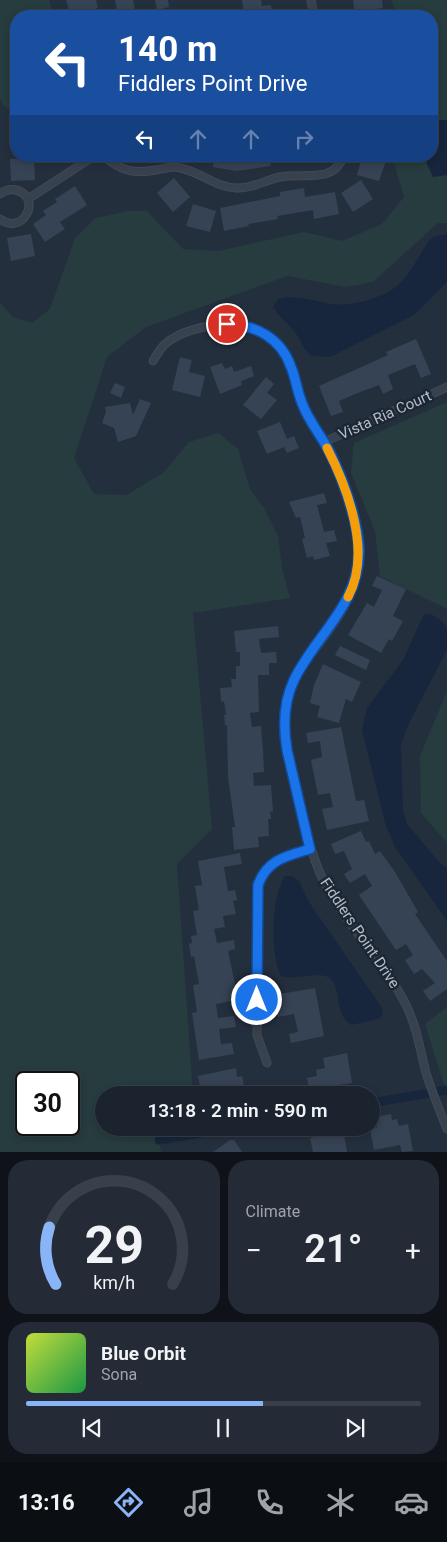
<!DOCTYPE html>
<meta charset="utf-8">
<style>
:root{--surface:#1b232e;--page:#242b36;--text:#f1f3f6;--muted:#a0a4aa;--line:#39404a;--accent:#8ab4f8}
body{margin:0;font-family:Roboto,sans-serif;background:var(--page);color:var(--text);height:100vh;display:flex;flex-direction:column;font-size:19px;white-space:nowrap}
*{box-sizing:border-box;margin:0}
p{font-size:16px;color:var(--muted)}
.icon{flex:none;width:28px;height:28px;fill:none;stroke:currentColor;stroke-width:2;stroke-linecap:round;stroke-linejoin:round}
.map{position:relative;height:1152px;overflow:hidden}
.details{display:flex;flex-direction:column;gap:8px;padding:8px;background:#0f1319;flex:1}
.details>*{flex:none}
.top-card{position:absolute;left:10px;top:10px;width:428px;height:152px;border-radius:20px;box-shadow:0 2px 8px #0003,0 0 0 1px var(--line);background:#1a4fa0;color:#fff;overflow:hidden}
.speed{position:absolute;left:15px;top:1071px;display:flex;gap:10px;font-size:25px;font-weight:700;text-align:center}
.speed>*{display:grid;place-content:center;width:65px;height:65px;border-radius:50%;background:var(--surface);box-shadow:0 2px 8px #0003,0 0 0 1px var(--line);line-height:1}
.speed .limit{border:2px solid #111;border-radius:8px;background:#fff;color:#111}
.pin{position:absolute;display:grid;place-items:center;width:42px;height:42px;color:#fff;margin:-21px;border:2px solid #fff;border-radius:50%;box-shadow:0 1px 5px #0007}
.me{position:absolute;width:55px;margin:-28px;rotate:0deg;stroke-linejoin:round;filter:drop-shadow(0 0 4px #0008)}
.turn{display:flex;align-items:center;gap:18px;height:105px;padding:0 25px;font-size:22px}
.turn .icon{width:65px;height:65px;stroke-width:2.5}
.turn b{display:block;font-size:35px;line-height:42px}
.lanes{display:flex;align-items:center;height:48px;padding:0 25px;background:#0003;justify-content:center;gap:25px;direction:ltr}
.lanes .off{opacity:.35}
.big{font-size:38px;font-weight:600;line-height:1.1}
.details .widget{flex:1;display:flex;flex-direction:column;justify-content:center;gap:8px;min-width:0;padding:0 18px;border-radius:20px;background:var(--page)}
.details .dial{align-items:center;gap:0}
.dial svg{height:130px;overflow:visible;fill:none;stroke:var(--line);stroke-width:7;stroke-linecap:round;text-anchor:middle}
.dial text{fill:var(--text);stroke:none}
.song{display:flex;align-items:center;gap:15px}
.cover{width:60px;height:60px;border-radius:8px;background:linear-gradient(135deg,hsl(70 70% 55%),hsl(140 70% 35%))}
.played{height:5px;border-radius:2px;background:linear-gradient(90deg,var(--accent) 60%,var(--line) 60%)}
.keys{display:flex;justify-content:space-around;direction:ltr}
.heat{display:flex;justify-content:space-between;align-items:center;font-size:28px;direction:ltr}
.details .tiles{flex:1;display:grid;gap:8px;grid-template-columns:1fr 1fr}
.widget:last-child{grid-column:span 2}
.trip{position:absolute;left:95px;top:1086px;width:285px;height:50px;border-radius:25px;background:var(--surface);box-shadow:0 2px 8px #0003,0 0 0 1px var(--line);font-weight:600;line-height:50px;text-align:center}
.tabs{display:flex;height:80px;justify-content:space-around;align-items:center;background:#0b0e12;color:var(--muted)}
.tabs .icon{width:35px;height:35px}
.tabs .active{color:var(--accent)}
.tabs b{font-size:22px;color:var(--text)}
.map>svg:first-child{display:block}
.green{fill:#263c3f;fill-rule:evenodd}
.water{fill:#17263c}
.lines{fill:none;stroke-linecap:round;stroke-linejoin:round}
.canal{stroke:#17263c;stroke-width:9}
.building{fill:#364354}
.minor-casing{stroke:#414a57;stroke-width:9}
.minor{stroke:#38414e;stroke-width:7}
.route-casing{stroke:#114b97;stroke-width:12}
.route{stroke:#1a73e8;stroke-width:9}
.slow{stroke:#f59e0b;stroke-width:9}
.labels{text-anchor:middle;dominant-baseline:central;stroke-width:5;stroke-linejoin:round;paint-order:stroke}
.street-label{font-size:15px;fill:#b4bcc9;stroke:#1d2633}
</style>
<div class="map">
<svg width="447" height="1152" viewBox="0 0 447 1152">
<rect width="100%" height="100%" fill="#242f3e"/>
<!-- green -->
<path class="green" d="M0,0h49l5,16h-38v98l-12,-8 -4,-8z
M391,0h56v223h-9l-65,59 -27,5 -59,-11 -141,51 -39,30 -33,101 20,36 32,1 37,-22 26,-31 29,-9 20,16 12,40 14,19 14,28 4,32 8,30 -97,15 19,216 -35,35 16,231h-89v33h73l-18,12 2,12h-161v-849l13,14 19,6 18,-14 25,-71 21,-20 32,-7h19l36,38 35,2 86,-19 38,9 40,-17 22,-27 -12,-41h39v-140h-37l1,-6zM26,1082h43v43h-43z
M447,402v207l-67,-33 -5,-45 -24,-58 3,-30z
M447,691v152l-26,-30 -1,-57z
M447,1007v87l-22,-70z"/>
<!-- water -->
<path class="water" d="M431,120h16v55l-14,2 -6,-13 -1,-8h5z
M447,234v48l-33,33 -84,42 -19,-1c-8,-7 -10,-16 -16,-24 -7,-9 -16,-15 -22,-25l5,-8c18,-5 35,2 53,5 19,3 54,-6 68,-20 14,-13 21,-32 33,-47z
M424,614h7l12,8 4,7v21l-38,73 -8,21 2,67 4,13 33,39 7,5v53l-52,-74 -10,-24 -23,-93 5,-22 36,-48z
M285,876h7l7,5 10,21 73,106 1,7 -5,4 -27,6c-11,-7 -12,-20 -14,-32 -5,-32 -36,-10 -56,-17 -11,-21 -10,-81 4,-100z"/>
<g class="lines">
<!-- canal -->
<path class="canal" d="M371,1103l76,-13
M159,1140l73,-12"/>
</g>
<!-- building -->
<path class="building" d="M66,0h30l2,8 -27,8z
M115,0h18l3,16h-18z
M155,0h13l1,7 -12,3z
M242,0h19l1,6 9,-1 2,11h-29z
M353,0h29l1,8 -8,1v4l-20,2z
M199,156h86l1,4 -16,3 1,3 -35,5 -23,-4v-4l-15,-4z
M362,156l25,2 -8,23 -22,-6z
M34,158l1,22 -24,1 -1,-22z
M174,178l16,19 -17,15 -16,-19z
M361,180l12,19 -20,13 -12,-19z
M75,186l12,19 -27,17 5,7 -20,13 -12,-18 13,-9 -3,-4 14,-9 -2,-3z
M304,188l1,9 30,-5 4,22 -25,5 -1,-9 -36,6 1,3 -30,5 1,2 -25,5 -4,-23 60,-12v-4z
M193,204l23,7 -6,21 -24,-6z
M31,234l4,22 -24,5 -4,-23z
M416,339l15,35 -10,4 -6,-14 -27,11 5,14 -10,5 -4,-9 -24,9 -16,7 4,11 -12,4 -12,-30 69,-31 -2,-3z
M180,357l12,3 -3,12 16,4 -5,21 -28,-7z
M222,363l3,6 7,-3 2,6 17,-6 3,10 -13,5 1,4 -22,9 -10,-27z
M266,377l8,7 -7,9 10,7 -16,19 -18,-14z
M115,383l10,4 -4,11 -11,-5z
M140,399l11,4 -15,33 -18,6 -4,-14 -12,-5 4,-11 -1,-5 25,-4 3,12z
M280,422l7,17 7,-3 5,12 -12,5 -3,-6 -17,7 -10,-23z
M324,493l3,10 -10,2 7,27 10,-2 3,11 -11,2 4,13 -16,4 -1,-4 -6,2 -5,-19 3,-1 -5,-21 -4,1 -7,-16z
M377,576l29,13 -13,27 10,5 -11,20 -3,-2 -8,14 -33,-18 19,-32 7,4 8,-17 -10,-4z
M278,626l1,11 -20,2 2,14 15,-1 1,11h-8v12h-11l1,37 -9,1 2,14 9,-1 2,24 1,22 -11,1 1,13 17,-1 2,26 -3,1 1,7h-3l1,17 -11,1 1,10 -25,3 -2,-23h3l-7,-50 -1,-52h-2l-1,-10h2l-2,-14 -3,1 -1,-14 12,-1 -1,-8h5v-13h4v-14h-4l-2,-21z
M340,646l30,14 -4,10 -31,-15z
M323,664l38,18 -9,20 -6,-3 -7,24 -22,-6 3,-11 -10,-3 4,-18z
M341,727l15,74 8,-1 5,21 -42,9 -5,-21 11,-2 -3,-14 -12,2 -7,-35 11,-3 -2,-16 -12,2 -2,-10z
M361,831l5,11 3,-1 6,13 5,-3 15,21 23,40 -3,2 32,47v28l-17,12 -7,-10 12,-8 -13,-14 -8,5 -9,-14 8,-5 -7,-11 -10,6 -37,-55 13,-9 -7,-12 -15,9 -6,-9 8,-5 -8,-18 -9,3 -4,-10z
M240,853l2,11 -18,3 4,24 7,-1 2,10 -4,1 3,13 -13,2 2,11 -11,2 3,14 17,-3 1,9 -7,2 9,42h-2l1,7 -20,4 2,14 16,-2 2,11 -17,2 2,15 11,-1 2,11 -35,6 -7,-47 5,-1 -4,-27 6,-1 -5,-28 -3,1 -2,-13 3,-1 -1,-7 6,-1 -4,-24 6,-1 -4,-24 7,-1 -4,-24z
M315,988l9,48 -33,7 -2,-9 9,-2 -4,-18 -16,3 -4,-22z
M347,1053l5,30 -43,6 -2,-11 10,-2 -1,-6 9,-2 -2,-10z
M236,1068l1,9 5,-1 4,19h-44l-4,-19z
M391,1114l1,6 5,-1 2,7 9,-2 5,27 -11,1 -2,-7 -26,5 -4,-21 7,-2 -2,-10z
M329,1128h14l4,24h-34l-3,-14 20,-4z
M230,1140h4l8,12h-29z"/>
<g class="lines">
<!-- minor casing -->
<g class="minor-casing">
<path id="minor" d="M311,0l3,16
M104,156c16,15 31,18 52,14 6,-1 13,-3 19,-3 22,2 39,20 61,21 16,1 29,-8 44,-11 24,-5 52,8 64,-21
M0,194c5,-4 12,-6 19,-3 23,10 2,45 -19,28
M28,199l66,-43
M153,361c3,-5 7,-12 11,-16 15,-14 43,-20 62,-21 20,-2 40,7 54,22 14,17 14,41 23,60 7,16 18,29 25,44 19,36 38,92 27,131 -19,64 -85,90 -69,167 3,15 9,30 12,44 8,36 13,69 32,101 23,39 56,72 76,112 11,22 14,45 20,68 6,19 14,38 21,56
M324,442l123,-55
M267,1063l-10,-28 1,-150c9,-25 28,-29 52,-36"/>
</g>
<!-- minor -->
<use href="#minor" class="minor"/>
</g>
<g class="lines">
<!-- route casing -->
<g class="route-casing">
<path id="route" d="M227,324c29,1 54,14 64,43 5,12 6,24 11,36 6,17 18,31 26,46 14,27 30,71 31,101 1,54 -44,86 -65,130 -11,23 -11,46 -7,70l23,99c-24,7 -43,11 -52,36l-1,115"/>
</g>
<!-- route -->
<use href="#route" class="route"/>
<!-- slow -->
<path class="slow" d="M327,448c21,41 45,105 21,149"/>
</g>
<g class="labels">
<!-- street labels -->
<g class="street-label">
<text transform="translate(385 415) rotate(-24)">Vista Ria Court</text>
<text transform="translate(360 933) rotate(56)">Fiddlers Point Drive</text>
</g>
</g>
</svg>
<div class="speed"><div class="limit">30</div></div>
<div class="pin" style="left:227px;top:324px;background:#d93025"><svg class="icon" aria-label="arrive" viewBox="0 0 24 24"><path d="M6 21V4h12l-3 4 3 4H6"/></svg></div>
<svg class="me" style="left:257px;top:1000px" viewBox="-20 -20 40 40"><circle r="17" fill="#1a73e8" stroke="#fff" stroke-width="3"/><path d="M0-11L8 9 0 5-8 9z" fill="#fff"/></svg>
<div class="trip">13:18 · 2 min · 590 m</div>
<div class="top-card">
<div class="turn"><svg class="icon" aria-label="left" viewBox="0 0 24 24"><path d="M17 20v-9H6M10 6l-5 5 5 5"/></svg><div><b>140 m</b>Fiddlers Point Drive</div></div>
<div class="lanes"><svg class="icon" aria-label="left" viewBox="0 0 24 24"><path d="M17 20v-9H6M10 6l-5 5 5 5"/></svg><svg class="icon off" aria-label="ahead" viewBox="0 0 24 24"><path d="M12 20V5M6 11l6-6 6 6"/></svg><svg class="icon off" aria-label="ahead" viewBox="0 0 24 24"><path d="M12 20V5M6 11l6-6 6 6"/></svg><svg class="icon off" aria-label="right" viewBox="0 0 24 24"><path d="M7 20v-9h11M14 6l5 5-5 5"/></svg></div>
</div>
</div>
<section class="details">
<div class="tiles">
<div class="widget dial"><svg viewBox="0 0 100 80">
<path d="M14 69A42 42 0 1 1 86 69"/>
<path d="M14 69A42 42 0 0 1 10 34" stroke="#8ab4f8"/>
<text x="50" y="56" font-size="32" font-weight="700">29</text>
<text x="50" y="72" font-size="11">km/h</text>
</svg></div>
<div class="widget"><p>Climate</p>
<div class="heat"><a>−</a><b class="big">21°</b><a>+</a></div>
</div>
<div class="widget">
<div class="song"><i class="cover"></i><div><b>Blue Orbit</b><p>Sona</p></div></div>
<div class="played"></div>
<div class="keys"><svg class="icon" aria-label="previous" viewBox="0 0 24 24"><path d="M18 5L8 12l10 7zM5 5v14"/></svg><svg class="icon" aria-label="pause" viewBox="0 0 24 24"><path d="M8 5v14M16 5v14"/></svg><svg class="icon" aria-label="next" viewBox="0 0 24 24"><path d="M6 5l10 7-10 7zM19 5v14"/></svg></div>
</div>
</div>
</section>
<nav class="tabs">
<b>13:16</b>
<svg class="icon active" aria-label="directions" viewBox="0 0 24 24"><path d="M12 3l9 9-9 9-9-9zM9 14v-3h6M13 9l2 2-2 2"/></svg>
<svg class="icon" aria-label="music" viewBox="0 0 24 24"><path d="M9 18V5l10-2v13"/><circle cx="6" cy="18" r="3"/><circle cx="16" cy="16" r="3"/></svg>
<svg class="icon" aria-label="phone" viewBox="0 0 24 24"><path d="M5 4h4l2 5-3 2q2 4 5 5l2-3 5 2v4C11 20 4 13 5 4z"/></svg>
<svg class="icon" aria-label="climate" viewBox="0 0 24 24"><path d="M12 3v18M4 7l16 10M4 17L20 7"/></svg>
<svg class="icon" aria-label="car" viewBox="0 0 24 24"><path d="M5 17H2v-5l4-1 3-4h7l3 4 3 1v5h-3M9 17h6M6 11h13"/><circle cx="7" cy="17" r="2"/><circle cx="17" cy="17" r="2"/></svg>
</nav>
